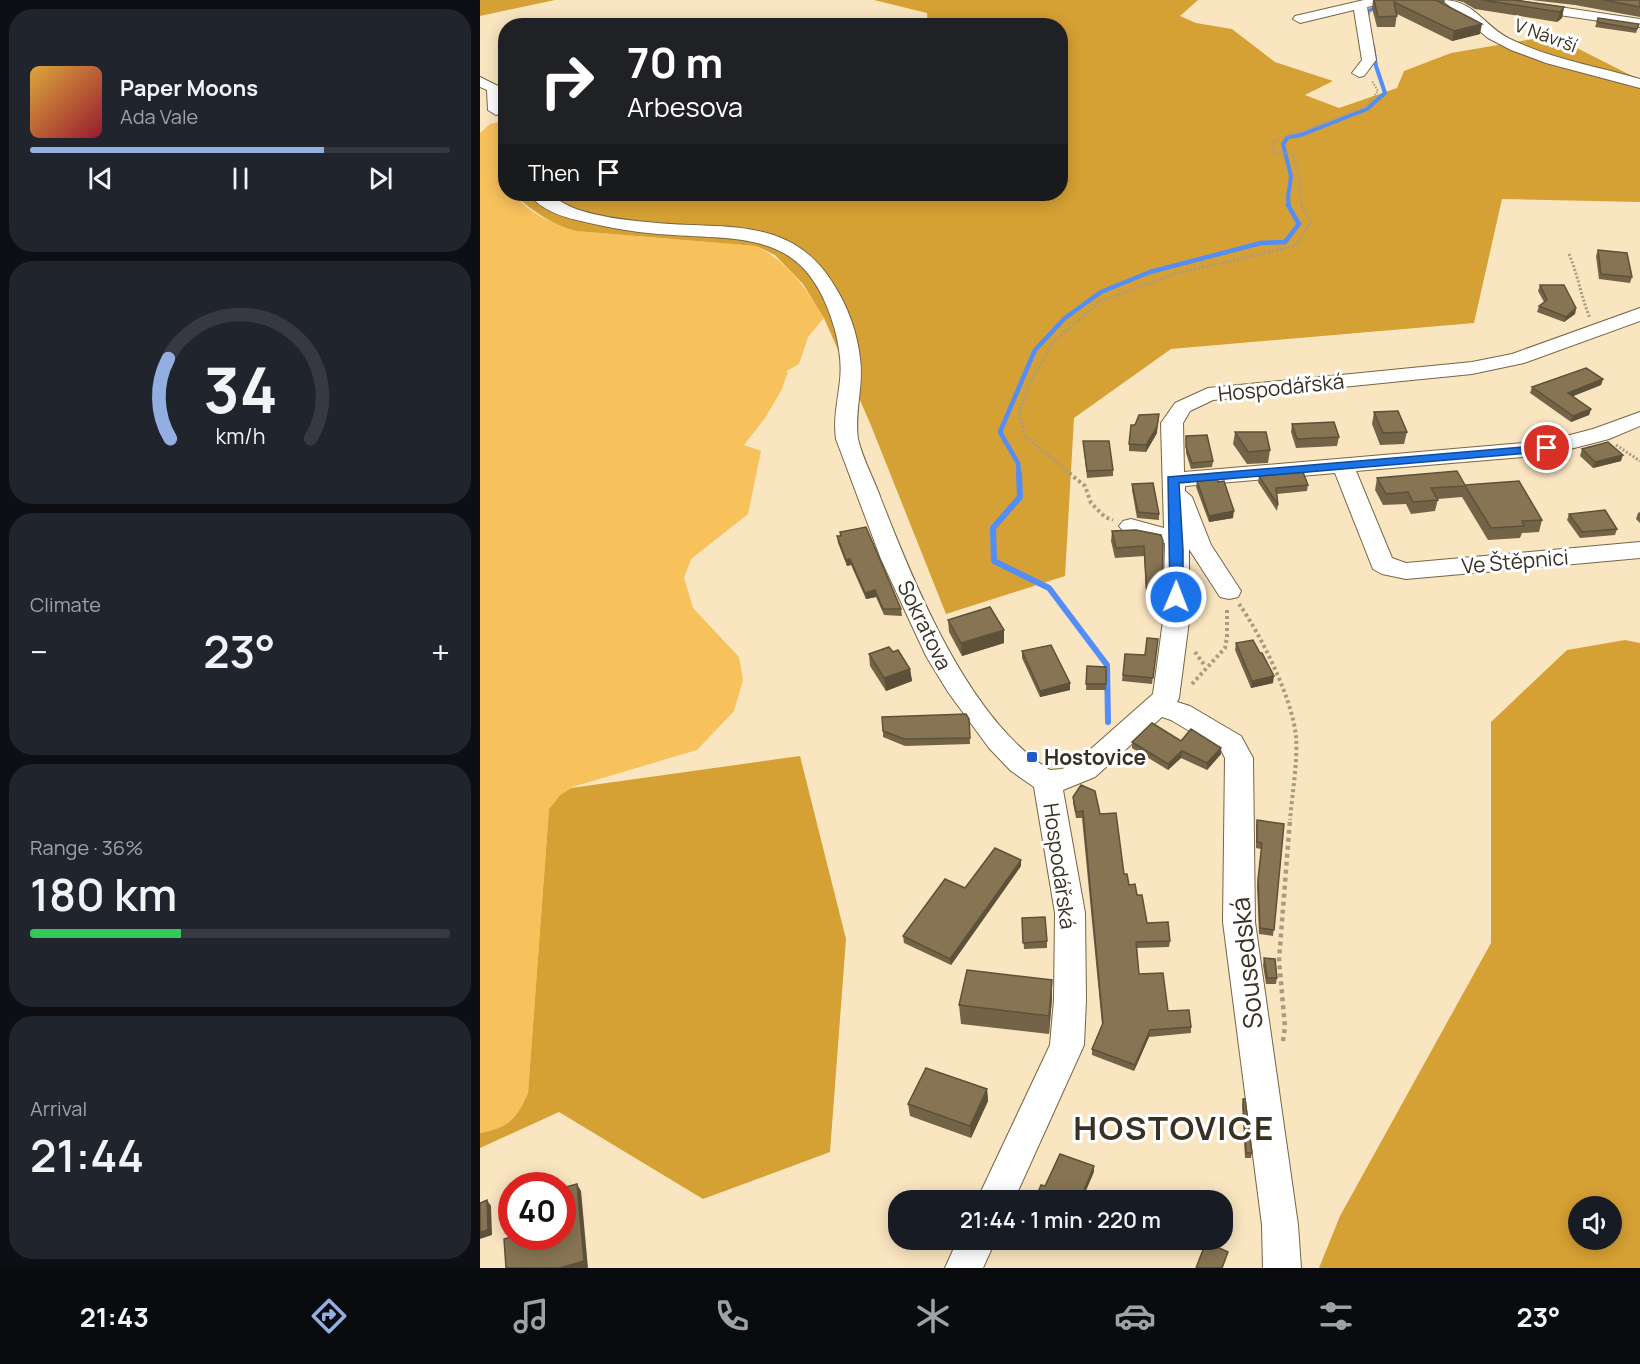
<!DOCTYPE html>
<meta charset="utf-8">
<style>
:root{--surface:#171b24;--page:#20242c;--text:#f1f3f6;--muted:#9ea1a6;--line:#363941;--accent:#93afe2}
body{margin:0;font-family:Manrope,sans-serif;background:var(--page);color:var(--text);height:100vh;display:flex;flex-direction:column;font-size:22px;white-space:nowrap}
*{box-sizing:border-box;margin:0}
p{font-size:20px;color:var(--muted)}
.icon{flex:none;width:33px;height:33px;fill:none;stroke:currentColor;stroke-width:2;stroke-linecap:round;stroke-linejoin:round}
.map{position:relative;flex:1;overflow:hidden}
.side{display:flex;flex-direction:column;gap:9px;padding:9px;background:#0d0f14;width:480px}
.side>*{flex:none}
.hud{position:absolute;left:18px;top:18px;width:570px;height:183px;border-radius:24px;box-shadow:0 3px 15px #0003;background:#202124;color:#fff;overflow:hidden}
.tools{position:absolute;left:1088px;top:1196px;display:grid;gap:12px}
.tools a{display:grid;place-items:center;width:54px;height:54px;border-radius:50%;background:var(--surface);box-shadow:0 3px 15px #0003;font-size:30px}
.speed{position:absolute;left:18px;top:1172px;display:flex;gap:12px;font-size:30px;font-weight:700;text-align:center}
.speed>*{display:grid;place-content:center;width:78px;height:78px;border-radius:50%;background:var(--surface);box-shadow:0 3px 15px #0003;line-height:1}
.speed .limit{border:9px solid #d22;background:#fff;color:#111}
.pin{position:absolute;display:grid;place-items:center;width:51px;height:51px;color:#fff;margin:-26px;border:3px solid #fff;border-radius:50%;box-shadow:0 2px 6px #0007}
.me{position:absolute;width:66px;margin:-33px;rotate:1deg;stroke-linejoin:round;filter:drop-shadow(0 0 4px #0008)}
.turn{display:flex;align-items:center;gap:21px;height:126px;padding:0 30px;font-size:27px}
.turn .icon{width:78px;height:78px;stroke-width:2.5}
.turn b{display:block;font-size:42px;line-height:51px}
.then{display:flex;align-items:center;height:57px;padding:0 30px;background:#0003;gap:12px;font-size:22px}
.big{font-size:45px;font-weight:600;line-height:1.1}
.side .card{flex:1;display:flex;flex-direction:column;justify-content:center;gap:9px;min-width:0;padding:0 21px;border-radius:24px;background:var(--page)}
.side .dial{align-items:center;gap:0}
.dial svg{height:156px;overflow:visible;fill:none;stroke:var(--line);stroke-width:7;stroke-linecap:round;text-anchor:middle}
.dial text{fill:var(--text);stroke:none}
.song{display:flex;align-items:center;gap:18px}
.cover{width:72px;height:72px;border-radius:9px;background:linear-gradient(135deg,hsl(40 70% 55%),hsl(350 70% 35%))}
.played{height:6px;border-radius:3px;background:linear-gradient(90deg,var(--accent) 70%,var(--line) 70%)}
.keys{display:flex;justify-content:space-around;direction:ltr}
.heat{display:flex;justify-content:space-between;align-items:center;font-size:33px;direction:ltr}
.charge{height:9px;border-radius:4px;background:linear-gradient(90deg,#34c759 36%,var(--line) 0)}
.trip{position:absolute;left:408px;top:1190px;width:345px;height:60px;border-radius:24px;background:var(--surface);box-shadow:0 3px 15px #0003;font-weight:600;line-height:60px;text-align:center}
.tab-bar{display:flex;height:96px;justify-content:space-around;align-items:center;background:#090b0e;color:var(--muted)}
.tab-bar .icon{width:42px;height:42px}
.tab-bar .active{color:var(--accent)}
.tab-bar b{font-size:27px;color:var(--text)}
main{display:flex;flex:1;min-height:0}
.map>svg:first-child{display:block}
.green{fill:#f7c15c}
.forest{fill:#d6a134;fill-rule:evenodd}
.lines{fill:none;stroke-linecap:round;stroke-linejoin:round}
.stream-far2{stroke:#538df7;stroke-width:4}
.stream-far1{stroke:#538df7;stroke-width:4.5}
.stream{stroke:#538df7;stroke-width:6}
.minor-casing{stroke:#776544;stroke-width:2}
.path-far3{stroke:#aa9b80;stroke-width:2;stroke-dasharray:1.5 1.5;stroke-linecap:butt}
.path-far2{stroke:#aa9b80;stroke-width:3;stroke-dasharray:2 2;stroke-linecap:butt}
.path-far1{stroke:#aa9b80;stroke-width:4;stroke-dasharray:3 3;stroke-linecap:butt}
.path{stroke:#aa9b80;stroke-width:4.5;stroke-dasharray:4 4;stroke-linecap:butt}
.minor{fill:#fff;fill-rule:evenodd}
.wall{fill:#746447}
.shaded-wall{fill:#5e513a}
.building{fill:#877453;stroke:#5e513a;stroke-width:1.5}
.route{fill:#1a73e8;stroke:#114b97;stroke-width:1.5}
.poi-dot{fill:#205cc9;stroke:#fff;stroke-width:2}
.labels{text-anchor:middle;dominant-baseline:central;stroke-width:6;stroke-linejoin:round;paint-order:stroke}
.far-street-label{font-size:18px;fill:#383022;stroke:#fff}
.street-label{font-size:21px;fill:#383022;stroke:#fff}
.poi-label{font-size:21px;font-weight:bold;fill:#383022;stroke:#fff;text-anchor:start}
.near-street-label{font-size:26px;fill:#383022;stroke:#fff}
.near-district-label{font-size:33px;font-weight:bold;letter-spacing:1.5px;fill:#383022;stroke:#fff}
</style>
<main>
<section class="side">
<div class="card">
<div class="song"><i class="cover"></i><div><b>Paper Moons</b><p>Ada Vale</p></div></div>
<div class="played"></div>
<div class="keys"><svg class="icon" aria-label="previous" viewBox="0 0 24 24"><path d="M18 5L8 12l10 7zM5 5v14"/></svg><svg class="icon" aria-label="pause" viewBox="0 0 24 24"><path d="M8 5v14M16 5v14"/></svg><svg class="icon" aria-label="next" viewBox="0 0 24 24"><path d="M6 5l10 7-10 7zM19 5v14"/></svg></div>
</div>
<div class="card dial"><svg viewBox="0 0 100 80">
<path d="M14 69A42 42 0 1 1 86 69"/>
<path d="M14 69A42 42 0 0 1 13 28" stroke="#93afe2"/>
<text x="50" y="56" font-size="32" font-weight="700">34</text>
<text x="50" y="72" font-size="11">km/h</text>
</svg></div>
<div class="card"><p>Climate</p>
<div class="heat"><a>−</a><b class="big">23°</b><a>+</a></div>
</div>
<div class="card"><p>Range · 36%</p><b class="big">180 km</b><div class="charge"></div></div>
<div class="card"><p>Arrival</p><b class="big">21:44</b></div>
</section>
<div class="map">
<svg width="1160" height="1268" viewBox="0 0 1160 1268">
<rect width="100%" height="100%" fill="#fae5c1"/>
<!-- green -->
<path class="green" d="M18,122l7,2 1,70h11c6,18 42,32 59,37l180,15c32,16 50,42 68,72l-16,19 -9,27 -14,8h3l-7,19 -16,27 -21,27 17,6 -13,63 -57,45 -7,19 9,30 46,49 4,23 -9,31 -37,39 -125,37 -12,8 -11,14 -21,284c-12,27 -19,34 -48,40v-1000l10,-9z"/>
<!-- forest -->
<path class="forest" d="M0,0h75l-75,16z
M394,0h324l-18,16 16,7 36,6 43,33 58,19 -28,14 34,13 58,-20 7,-17 47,-18 82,-14 36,5 71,36v122l-138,-3 -28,124 -303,26 -97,69 -9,158 -119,38 -76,-191 -46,-105 -21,-34 -28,-29 -19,-9 -180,-15c-23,-6 -40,-18 -58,-33l4,-4h538v-168l-132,-1 -1,-12z
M1145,640l15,3v625h-321l21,-52 151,-273v-221l76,-72zM1098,1206h33v33h-33z
M320,756l46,183 -16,213 -127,47 -144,-87 -79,36v-15c29,-6 36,-13 48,-40l21,-284 11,-14 11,-7z"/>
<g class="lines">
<!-- stream-far2 -->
<path class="stream-far2" d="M887,18l1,-7 26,-11
M809,207l-1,-10 3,-21 -8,-32 5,-7 13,-2 66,-26 18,-16 -9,-27 -3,-20"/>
<!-- stream-far1 -->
<path class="stream-far1" d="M539,474l-1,-11 -18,-31 35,-82 30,-32 36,-26 49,-20 111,-29 24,-1 14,-18 -11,-19"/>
<!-- stream -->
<path class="stream" d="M539,473l1,24 -27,31 1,33 55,27 58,77 1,57"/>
<!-- minor casing -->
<g class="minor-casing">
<path id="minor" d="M884,0h24l-2,3 -19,4 9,53 -12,16 -5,1 -7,-4 10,-13 -8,-50 -54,13 -7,-4 2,-3z
M962,0c32,0 40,24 66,38 42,21 88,28 132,41v9l-94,-25 -35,-13 -23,-12z
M999,0h34l127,19v8l-154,-23z
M0,77l22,11 2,22 -3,3 -5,2 -8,-5 -1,-20 -7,-3z
M49,194c23,-3 29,9 50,16 22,7 45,10 68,12 72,9 143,-10 187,63 14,22 23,47 26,73 4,27 -6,54 -2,81 5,21 16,40 23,60 33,85 88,222 169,271l12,-1 13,-6 78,-69 10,-73 2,-78c-15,-3 -37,-4 -46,-17l4,-5 8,-2 33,9 -3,-105 14,-20 33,-15 264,-26 40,-8 128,-46v13l-116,42 -52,11 -259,26 -23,11 -7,12 1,49 363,-31 46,-12 47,-17v14l-31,13 -62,16 -191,16 36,87 14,5 234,-21v16l-234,21 -24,-5 -9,-5 -38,-96 -150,13v5l7,6 19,48 30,46 -3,6 -9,2 -9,-2 -31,-48v72l-10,77 -2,4 13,4 51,30 12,22 2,164 43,303 3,43h-38l-1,-43 -39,-303 2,-164 -4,-8 -50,-30 -9,-3 -67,60 -32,13 22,123 1,87 -2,45 -70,155h-37l73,-155 4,-45 1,-87 -21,-126 -23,-16 -22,-23 -41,-56 -22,-36 -45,-97 -45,-120c-3,-20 2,-39 4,-59 2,-17 -1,-34 -5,-50 -29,-103 -91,-89 -177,-96 -26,-2 -52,-7 -77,-13 -19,-4 -40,-11 -52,-27z
M478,1239h38l-13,29h-38z"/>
</g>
<!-- path-far3 -->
<path class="path-far3" d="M822,207l-3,-34 -6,-19 -19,-1 -1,-11 93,-35 12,-16 -6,-10"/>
<!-- path-far2 -->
<path class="path-far2" d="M1089,254c9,21 12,43 21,64
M1136,445l24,16
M591,474l-46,-38 -6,-23 10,-28 24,-43 48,-41 73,-27 121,-28 16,-24 -10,-17"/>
<!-- path-far1 -->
<path class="path-far1" d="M589,473l16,13 6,17 14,14 8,3
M759,604c22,31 53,94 57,132 2,25 -4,59 -6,84
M715,652l10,14
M712,684l33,-36 2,-11v-30"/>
<!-- path -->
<path class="path" d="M803,1041l2,-14 -6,-67 11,-141"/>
<!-- minor -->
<use href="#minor" class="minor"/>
</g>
<!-- wall -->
<path class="wall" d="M893,0h72l-1,4 36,30 -28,7 -55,-27 -2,13h-18l-5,-19z
M974,0h60l50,7 -2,11 -5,4 -82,-13 -12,-7z
M1051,0h109v17l-65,-12z
M1117,22l42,2 -3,9 -41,-6z
M1118,250l34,27 -2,6 -31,-4 -3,-23z
M1060,285l36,23 -1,6 -11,8 -27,-10 2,-6 5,-4 -6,-11z
M1123,379l-2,6 -28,11 18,13 -2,6 -18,7 -41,-29 2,-6z
M894,412l33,20 -3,12 -24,1 -8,-21z
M812,424l47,13 -2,9 -41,2 -5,-16z
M755,432l35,18 -2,13 -21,1 -14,-20z
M677,433l-11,19 -17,-1v-7z
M706,436l27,25 -1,6 -21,2 -5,-16z
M603,441l30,29v6l-26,2z
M1102,449l39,12 -28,7 -13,-12z
M779,476l49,9 -1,6 -30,3 1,11 -1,6 -19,-29z
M897,478l88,7 77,35 -3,12 -17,1 -2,5 -32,2 -26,-43 -24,2 -3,12 -24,3 -5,-10 -23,1 -8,-15z
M717,481l36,37 -24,4 -13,-35z
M652,484l27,30v6l-22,-2 -5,-28z
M1160,512v11l-4,-4 2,-6z
M1089,514l48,15 -2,6 -35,3 -13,-18z
M632,531l49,4v72l-14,-1 -3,-50 -29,2 -4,-17z
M360,532l61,77 1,7 -18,-1 -8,-18 -10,2 -15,-34 -4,1 -9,-23 -1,-7h4z
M468,620l56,23 -42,13 -13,-24z
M756,643l24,10 13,30 -22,5 -16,-38z
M677,645l-5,39 -30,-3 3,-27 20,1z
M542,651l48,32v7l-30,7 -18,-39z
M413,652l17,17 2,12 -26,10 -16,-25 -1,-12z
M607,666l19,1v23h-20z
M489,719l1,25 -65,2 -22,-9v-6z
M701,741l40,13 -14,16 -26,-12 -13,12 -36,-22v-6z
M593,797l27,17 24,60 5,11 8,10 10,28 23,18 -1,6 -32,1 2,26 29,37 23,16v6l-42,4 -15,34 -42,-16v-6l10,-24 -20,-207h-6l-3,-15z
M777,820l27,4 -11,112 -14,-2 -2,-48 4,-37 -5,-1v-22z
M541,866l-70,99 -47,-22 -1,-7 62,-48z
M542,918l25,23v7l-23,1z
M784,958l13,20 -1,6h-10l-3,-19z
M572,998l-3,36 -88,-10 -2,-19z
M507,1089l1,12 -17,37 -61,-22 -2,-12z
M763,1099l9,54 -1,5h-6l-3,-53z"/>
<!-- shaded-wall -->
<path class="shaded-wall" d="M1084,7l-2,11 -5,4 3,-10z
M1002,24l-2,10 -28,7 2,-10z
M1096,308l-1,6 -11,8 2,-5z
M1123,379l-2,6 -35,14 2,-6z
M1111,409l-2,6 -18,7 2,-6z
M679,414l-2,19 -11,19v-7z
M1143,455l-2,6 -28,7 2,-6z
M754,511l-1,7 -24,4v-6z
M370,559l1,6 -4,1 -1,-6z
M395,590l1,7 -10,2 -1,-6z
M524,630v13l-42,13 -1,-13z
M430,669l2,12 -26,10 -2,-13z
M794,676l-1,7 -22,5 1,-7z
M590,683v7l-30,7v-6z
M741,748v6l-14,16v-7z
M702,751l-1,7 -13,12v-6z
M541,860v6l-70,99 -1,-6z
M572,980v18l-3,36v-18z
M670,1030l-1,7 -15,34 1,-6z
M507,1089l1,12 -17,37 -1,-12z
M614,1166v6l-12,28h-2z
M97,1184l4,7 7,77h-28z
M7,1200l4,6 1,29 -12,4v-7z"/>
<!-- building -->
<path class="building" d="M894,0h62l46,24 -28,7 -60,-29 3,14 -19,1z
M1002,0h32l50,7 -4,5z
M1124,0h36v7z
M1118,18l41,6 -2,5 -40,-7z
M1118,250l29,3 5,24 -31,-3z
M1060,285h24l12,23 -10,9 -27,-11 8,-6z
M1106,368l17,11 -35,14 23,16 -18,7 -41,-29z
M918,411l9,21 -24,1 -9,-21z
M679,414l-2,13 -11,18 -17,-1 2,-19h4l4,-10z
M854,422l5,15 -42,2 -5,-15z
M755,432h31l4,18 -22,2z
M727,435l6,26 -21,2 -6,-16v-11z
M603,441h26l4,29 -26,1z
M1128,442l15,13 -28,7 -13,-13z
M977,471l8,14 54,-4 23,39 -20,1 2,5 -33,2 -26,-42 -34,2 7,12 -25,2 -5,-10 -22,2 -9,-16z
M823,472l5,13 -32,3 2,17 -19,-29z
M737,479l1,3 6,-1 10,30 -25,5 -12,-35z
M673,483l6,31 -21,-2 -6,-28z
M1125,510l12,19 -35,3 -13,-18z
M386,527l35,82h-18l-8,-19 -10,3 -15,-34 -4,1 -9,-24h4l-1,-4z
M656,530l25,5 2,6 -1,56h-15l-3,-51 -28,2 -4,-17z
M510,607l14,23 -43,13 -13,-23z
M667,638l11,1 -5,39 -30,-3 2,-21 20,1z
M773,640l7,13h2l12,23 -22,5 -16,-38z
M571,645l19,38 -30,8 -18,-40z
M409,647l4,5 5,-2 12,19 -26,9 -15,-24z
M607,666l19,1v17h-20z
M486,714l3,5 1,19 -66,1 -21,-8 -1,-14z
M672,723l29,18 10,-12 30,19 -14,15 -25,-12 -14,13 -36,-22z
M601,785l14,6 5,23 16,-1 8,61h3l2,11 6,-1 2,11h5l5,28 21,-1 2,19 -34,1 3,32 24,-1 5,38 21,-1 2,17 -41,3 -15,35 -43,-16 11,-26 -20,-212 -7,1 -3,-15z
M777,820l27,4 -10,106 -14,-2 -2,-48 4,-37 -5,-1z
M515,848l26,12 -71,99 -47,-23 42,-57 20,9z
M565,917l2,24 -24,2 -1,-25z
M784,958l11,1 2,19h-10z
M487,970l85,10 -3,36 -90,-11z
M446,1068l61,21 -17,37 -62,-22z
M763,1099h2l7,54h-6z
M580,1154l34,12 -14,34h-45l6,-15 4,1z
M97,1184l7,77 -24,7h-54l-2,-29 10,-3h48v-48z
M7,1200l1,30 -8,2v-29z
M726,1242l22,10 -6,16h-26z"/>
<!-- route -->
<path class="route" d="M1067,445l6,3 -2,3 -372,32 4,67v47l-7,5 -6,-5 -2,-120z"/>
<!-- markers -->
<rect class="poi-dot" x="546" y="751" width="12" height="12" rx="3"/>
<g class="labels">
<!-- far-street labels -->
<g class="far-street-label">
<text transform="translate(1066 35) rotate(20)">V Návrší</text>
</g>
<!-- street labels -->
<g class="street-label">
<text transform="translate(801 387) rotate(-6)">Hospodářská</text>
<text transform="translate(1035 561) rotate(-5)">Ve Štěpnici</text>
<text transform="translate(445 625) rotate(64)">Sokratova</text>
<text transform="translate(580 866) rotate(82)">Hospodářská</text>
</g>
<!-- poi labels -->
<g class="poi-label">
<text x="564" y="757">Hostovice</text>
</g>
<!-- near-street labels -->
<g class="near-street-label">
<text transform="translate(766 963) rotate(-96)">Sousedská</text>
</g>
<!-- near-district labels -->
<g class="near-district-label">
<text x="694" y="1127">HOSTOVICE</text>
</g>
</g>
</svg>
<div class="tools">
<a><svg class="icon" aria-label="sound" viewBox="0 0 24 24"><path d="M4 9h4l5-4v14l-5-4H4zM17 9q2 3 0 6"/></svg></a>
</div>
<div class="speed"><div class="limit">40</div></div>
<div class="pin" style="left:1067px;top:448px;background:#d93025"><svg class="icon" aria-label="arrive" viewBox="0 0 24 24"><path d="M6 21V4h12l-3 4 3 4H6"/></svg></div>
<svg class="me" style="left:696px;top:597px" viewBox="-20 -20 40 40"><circle r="17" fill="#1a73e8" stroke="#fff" stroke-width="3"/><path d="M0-11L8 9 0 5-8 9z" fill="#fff"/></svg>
<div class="trip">21:44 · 1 min · 220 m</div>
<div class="hud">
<div class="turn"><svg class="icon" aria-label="right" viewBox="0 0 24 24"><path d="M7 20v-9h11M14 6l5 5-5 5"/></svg><div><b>70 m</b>Arbesova</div></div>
<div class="then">Then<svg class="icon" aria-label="arrive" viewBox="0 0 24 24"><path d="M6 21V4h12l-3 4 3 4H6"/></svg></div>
</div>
</div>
</main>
<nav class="tab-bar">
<b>21:43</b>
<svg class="icon active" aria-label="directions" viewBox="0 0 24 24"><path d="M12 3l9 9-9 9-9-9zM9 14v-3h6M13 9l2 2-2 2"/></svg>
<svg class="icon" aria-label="music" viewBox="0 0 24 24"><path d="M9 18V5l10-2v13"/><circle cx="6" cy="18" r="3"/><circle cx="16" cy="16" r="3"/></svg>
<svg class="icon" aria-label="phone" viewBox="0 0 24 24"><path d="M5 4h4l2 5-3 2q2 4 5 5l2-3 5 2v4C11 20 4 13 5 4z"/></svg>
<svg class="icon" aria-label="climate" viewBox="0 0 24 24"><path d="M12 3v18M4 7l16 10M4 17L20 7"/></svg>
<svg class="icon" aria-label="car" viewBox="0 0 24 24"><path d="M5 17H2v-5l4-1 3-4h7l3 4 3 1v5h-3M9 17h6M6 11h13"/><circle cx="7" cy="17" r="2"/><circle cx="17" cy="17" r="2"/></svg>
<svg class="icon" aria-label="filters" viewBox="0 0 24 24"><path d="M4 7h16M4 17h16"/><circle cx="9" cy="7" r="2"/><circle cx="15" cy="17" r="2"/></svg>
<b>23°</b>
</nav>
